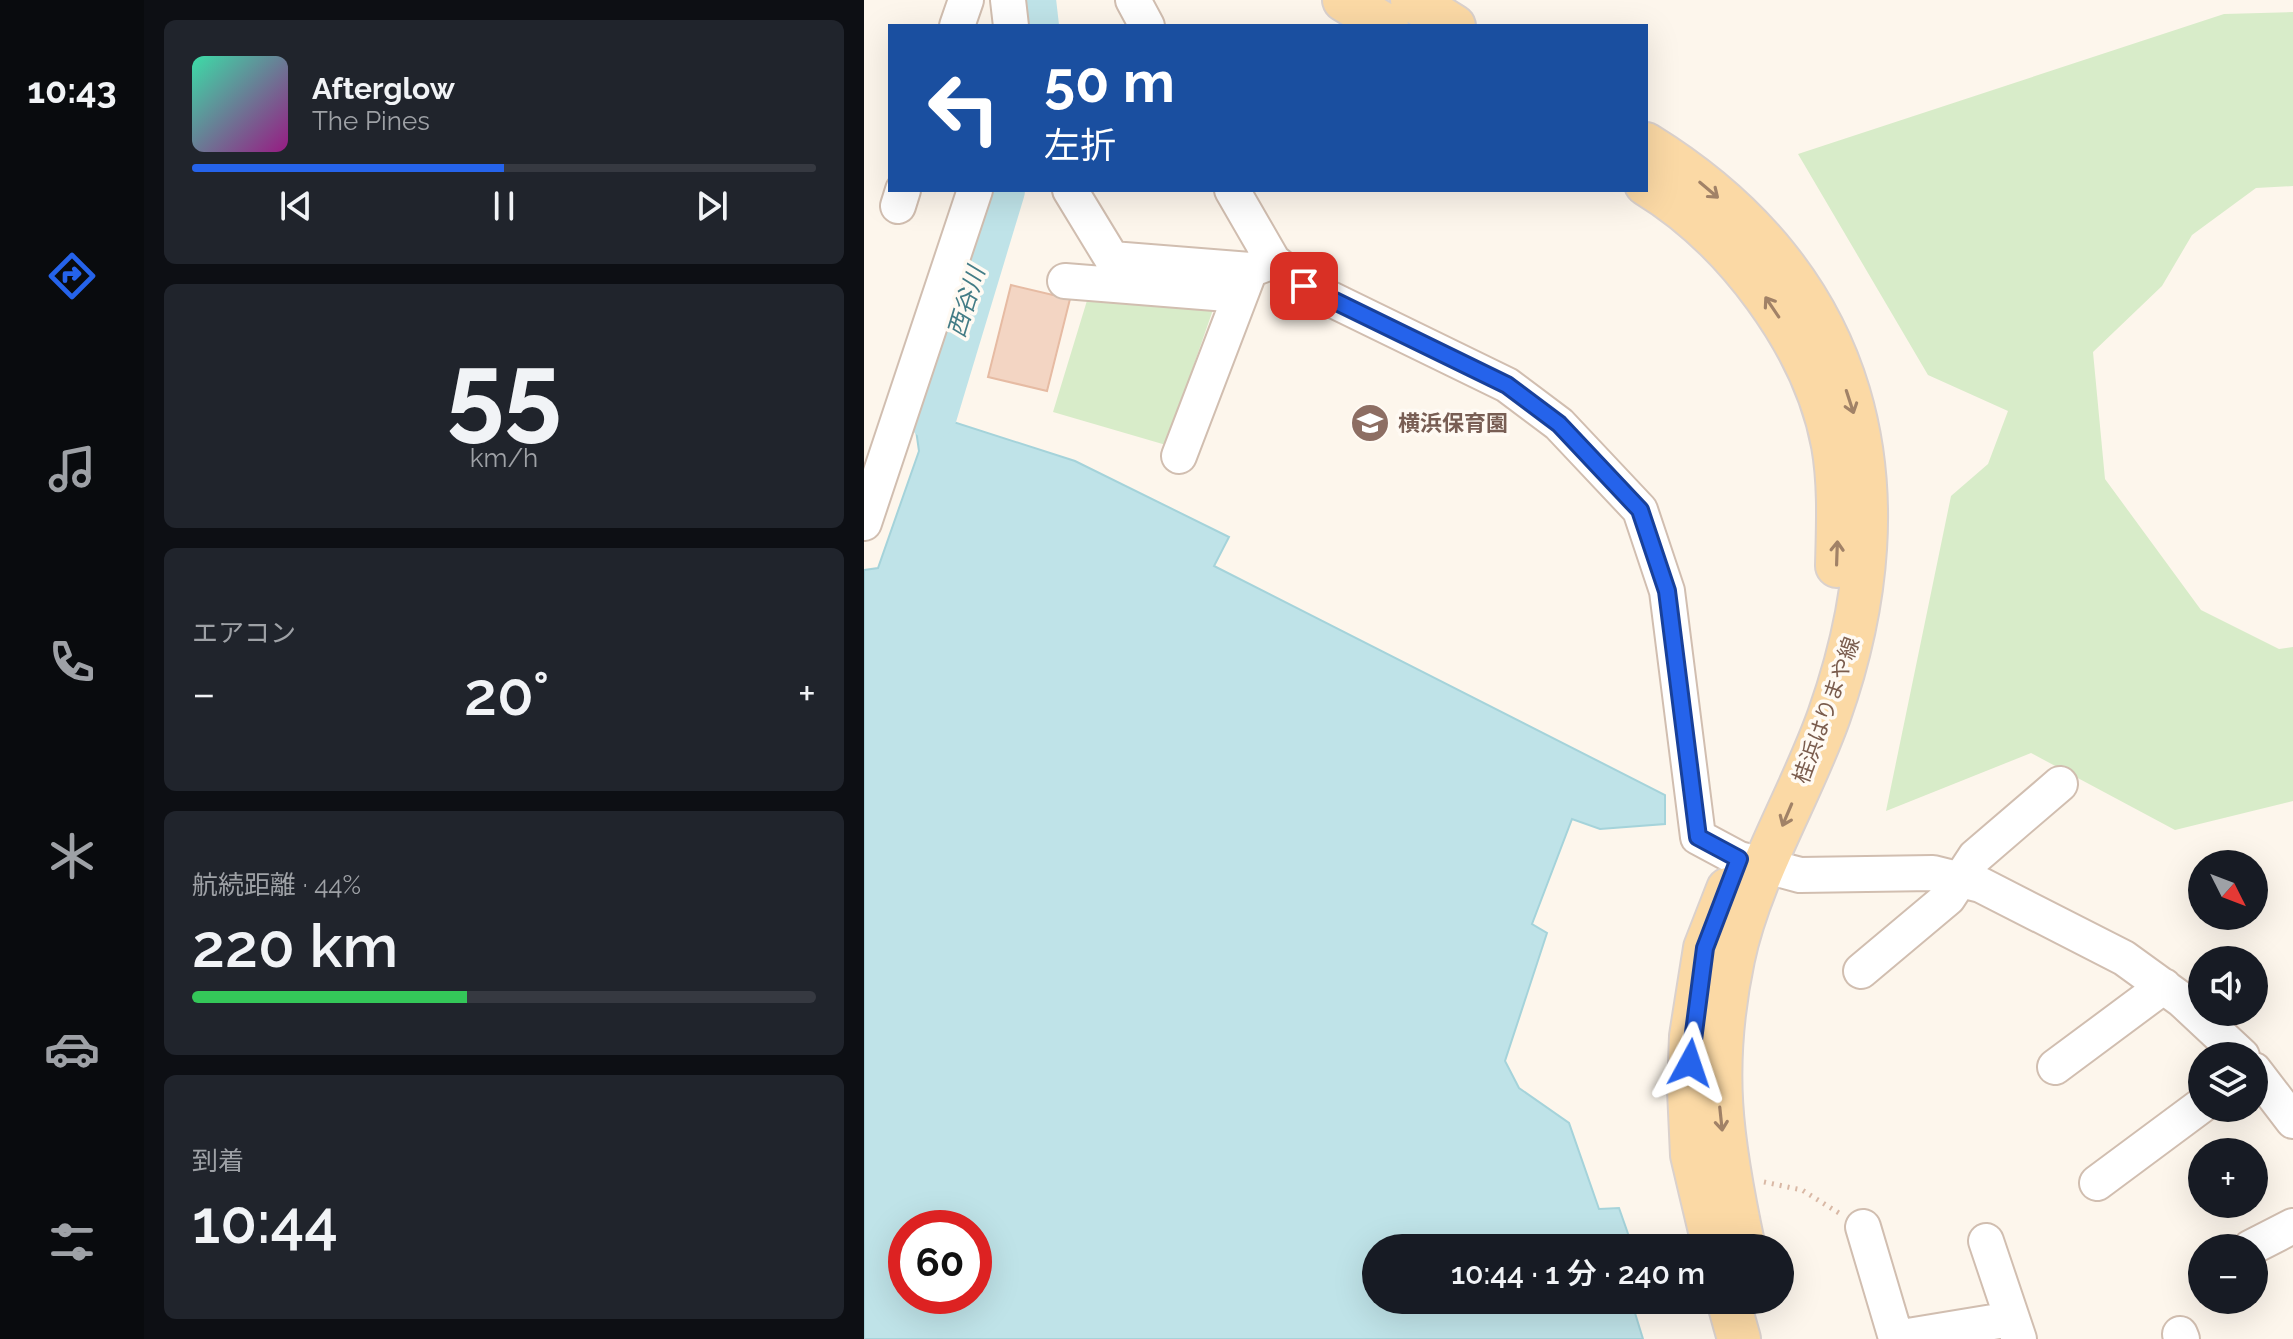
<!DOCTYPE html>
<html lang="ja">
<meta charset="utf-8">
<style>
:root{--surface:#171b24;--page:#20242c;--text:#f1f3f6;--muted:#9ea1a6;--line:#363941;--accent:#2563eb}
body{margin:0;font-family:Raleway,"Noto Sans JP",sans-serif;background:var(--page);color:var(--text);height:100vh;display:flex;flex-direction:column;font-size:30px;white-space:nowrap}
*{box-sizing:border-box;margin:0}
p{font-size:26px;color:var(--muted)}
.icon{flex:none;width:44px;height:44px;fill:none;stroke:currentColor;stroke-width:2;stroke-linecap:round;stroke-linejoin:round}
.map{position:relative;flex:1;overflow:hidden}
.panel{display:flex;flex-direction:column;gap:20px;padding:20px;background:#0d0f14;width:720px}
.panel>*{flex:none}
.banner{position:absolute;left:24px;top:24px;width:760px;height:168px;border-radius:0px;box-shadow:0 8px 32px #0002;background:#1a4fa0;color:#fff;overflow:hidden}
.needle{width:52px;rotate:132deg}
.tools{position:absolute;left:1324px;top:850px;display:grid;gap:16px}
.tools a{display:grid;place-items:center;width:80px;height:80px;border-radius:50%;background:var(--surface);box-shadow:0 8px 32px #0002;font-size:40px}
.speed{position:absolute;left:24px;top:1210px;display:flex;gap:16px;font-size:40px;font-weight:700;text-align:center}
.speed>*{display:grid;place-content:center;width:104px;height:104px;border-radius:50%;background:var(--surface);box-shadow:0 8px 32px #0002;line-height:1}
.speed .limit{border:12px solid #d22;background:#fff;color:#111}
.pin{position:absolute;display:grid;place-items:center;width:68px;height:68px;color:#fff;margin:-34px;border-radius:16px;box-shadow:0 4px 12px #0006}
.me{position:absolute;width:88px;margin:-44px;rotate:5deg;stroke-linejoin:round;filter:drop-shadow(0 0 6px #0008)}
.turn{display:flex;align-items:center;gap:28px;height:168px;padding:0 24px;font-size:36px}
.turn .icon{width:104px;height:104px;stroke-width:2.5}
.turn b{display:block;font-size:56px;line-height:68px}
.big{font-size:60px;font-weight:600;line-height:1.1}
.panel .card{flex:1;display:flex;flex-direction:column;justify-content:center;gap:12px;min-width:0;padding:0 28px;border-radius:12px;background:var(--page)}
.panel .dial{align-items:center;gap:0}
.dial b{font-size:104px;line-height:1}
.song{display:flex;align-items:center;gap:24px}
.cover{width:96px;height:96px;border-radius:12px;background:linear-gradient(135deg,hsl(160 70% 55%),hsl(310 70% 35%))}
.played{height:8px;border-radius:4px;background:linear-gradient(90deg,var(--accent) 50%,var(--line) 50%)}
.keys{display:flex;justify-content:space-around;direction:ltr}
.heat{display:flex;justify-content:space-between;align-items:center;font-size:44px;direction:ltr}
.charge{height:12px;border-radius:6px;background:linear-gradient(90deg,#34c759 44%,var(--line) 0)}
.trip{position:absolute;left:498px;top:1234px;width:432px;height:80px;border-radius:40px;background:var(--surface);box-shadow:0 8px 32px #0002;font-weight:600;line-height:80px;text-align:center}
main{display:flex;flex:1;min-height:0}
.menu{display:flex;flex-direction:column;width:144px;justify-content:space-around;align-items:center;background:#090b0e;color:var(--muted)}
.menu .icon{width:56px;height:56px}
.menu .selected{color:var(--accent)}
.menu b{font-size:36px;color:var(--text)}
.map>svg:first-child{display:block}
.green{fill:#d8ecc9}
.water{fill:#bfe3e8;stroke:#a5d3da;stroke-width:2;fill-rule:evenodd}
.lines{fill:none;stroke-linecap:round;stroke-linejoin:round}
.river{stroke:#bfe3e8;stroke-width:50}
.building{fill:#f3d5c3;stroke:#e6bba3;stroke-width:2}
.minor-casing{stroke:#d1beb0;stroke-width:38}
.major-casing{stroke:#dad1cd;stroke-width:46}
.path{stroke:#d9b8a5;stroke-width:5;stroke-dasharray:2 6;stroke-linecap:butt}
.minor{stroke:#fff;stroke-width:34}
.major{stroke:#fbd9a5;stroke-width:42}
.oneway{stroke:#a18267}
.route-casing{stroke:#184099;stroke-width:20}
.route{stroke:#2563eb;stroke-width:14}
.labels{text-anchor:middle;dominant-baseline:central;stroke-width:7;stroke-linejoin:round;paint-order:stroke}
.education-label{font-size:22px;font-weight:bold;fill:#785e54;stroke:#fffaf3;text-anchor:start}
.street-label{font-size:22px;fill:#7a5c4d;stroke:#fffaf3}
.water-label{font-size:24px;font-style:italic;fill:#437c86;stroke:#fffaf3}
</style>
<main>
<nav class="menu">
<b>10:43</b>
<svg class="icon selected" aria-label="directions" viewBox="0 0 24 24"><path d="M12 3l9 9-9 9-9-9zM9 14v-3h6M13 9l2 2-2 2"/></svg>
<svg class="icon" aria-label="music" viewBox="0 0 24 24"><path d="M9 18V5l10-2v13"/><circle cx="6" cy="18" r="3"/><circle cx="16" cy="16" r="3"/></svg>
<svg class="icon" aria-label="phone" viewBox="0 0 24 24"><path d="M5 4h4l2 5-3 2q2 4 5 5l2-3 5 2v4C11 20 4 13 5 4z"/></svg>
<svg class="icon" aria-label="climate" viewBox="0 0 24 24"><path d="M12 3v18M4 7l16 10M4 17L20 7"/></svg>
<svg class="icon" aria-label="car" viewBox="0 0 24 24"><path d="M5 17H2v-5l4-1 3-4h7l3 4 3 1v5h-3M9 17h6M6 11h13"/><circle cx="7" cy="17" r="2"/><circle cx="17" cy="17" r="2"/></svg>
<svg class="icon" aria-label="filters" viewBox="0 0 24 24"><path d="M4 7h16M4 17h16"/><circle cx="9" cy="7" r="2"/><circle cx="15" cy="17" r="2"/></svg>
</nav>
<section class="panel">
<div class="card">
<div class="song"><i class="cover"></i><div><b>Afterglow</b><p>The Pines</p></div></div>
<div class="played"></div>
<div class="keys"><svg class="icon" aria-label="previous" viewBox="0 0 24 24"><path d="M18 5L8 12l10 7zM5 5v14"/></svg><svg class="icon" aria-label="pause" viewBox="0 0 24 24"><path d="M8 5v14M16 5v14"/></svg><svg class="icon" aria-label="next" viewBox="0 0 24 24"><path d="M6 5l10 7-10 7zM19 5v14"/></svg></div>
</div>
<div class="card dial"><b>55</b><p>km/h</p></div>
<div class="card"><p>エアコン</p>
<div class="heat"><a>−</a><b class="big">20°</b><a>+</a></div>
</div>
<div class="card"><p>航続距離 · 44%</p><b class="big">220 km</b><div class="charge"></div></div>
<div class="card"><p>到着</p><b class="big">10:44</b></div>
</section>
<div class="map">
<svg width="1429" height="1339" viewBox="0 0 1429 1339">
<rect width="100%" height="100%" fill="#fdf6ec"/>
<!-- green -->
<path class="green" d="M1429,12v174l-37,2 -64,47 -30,51 -69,66 12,127 96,131 78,39 14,-2v154l-118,29 -144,-77 -145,58 65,-315 37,-32 20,-53 -80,-36 -130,-221 426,-140z
M225,294l126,10 -49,141 -113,-33z"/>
<!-- water -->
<path class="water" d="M49,409l162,52 154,76 -15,29 451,229v29l-65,5 -28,-10 -40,105 15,9 -42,128 14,27 50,35 30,86 20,-1 14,40h-257v52h255l12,39h-779v-769l14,-2 41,-117zM42,1228h68v68h-68z"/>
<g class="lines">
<!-- river -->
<path class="river" d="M167,0l3,26
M68,415l68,-225"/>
</g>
<!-- building -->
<path class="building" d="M147,285l59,14 -23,92 -59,-14z"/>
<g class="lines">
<!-- minor casing -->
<g class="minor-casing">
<path id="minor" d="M144,0l3,26
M269,0l14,26
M93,26l9,-26
M206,190l42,69 138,11 23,-9
M368,190l41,71 31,25 203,99 52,39 81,86 27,81 31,246 41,22 61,16 133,-2 48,12 143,73 58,42 60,56
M34,206l5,-16
M201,281l175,14
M315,456l71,-186
M0,523l111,-333
M997,971l87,-73 27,-41 85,-73
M1191,1067l109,-81
M1390,1070l39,51
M1233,1183l105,-78
M999,1227l33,111 115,-19
M1122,1241l33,98
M1386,1248l43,-22
M1316,1334l2,5"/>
</g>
<!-- major casing -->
<g class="major-casing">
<path id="major" d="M480,0l43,26
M548,0l42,26
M782,144c214,132 265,341 183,572 -28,79 -79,161 -96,243 -23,109 -12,182 11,289
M782,184c87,53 168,159 187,261 7,39 5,81 4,121
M850,1248l-22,-93 -3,-65 2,-54 14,-88 23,-59
M864,1300l11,39"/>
</g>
<!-- path -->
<path class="path" d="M900,1182l38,8 37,23"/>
<!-- minor -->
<use href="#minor" class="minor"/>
<!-- major -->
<use href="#major" class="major"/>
</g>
<!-- one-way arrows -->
<defs><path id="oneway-shaft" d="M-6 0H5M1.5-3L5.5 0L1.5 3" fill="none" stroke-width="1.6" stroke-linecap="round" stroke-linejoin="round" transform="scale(2)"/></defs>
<g class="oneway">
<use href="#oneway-shaft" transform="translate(845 190) rotate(40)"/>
<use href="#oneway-shaft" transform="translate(908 307) rotate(-124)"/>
<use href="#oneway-shaft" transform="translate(986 402) rotate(72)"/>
<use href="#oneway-shaft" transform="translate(973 553) rotate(-88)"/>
<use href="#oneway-shaft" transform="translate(923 815) rotate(113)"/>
<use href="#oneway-shaft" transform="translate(857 1119) rotate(84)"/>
</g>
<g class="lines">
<!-- route casing -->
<g class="route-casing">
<path id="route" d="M440,286l203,99 52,39 81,86 27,81 31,246 41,22 -34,89 -15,115"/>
</g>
<!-- route -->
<use href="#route" class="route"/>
</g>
<!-- icons -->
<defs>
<g id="school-disc" transform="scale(2)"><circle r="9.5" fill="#8d6e63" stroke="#fffaf3"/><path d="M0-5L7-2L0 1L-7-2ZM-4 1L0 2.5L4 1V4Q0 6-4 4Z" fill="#fff"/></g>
</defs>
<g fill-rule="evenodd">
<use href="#school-disc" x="506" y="423"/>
</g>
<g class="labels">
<!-- education labels -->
<g class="education-label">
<text x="534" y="423">横浜保育園</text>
</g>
<!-- street labels -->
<g class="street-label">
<text transform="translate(962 710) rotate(-70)">桂浜はりまや線</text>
</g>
<!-- water labels -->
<g class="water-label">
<text transform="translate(102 302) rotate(-73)">西谷川</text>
</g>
</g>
</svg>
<div class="tools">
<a><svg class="needle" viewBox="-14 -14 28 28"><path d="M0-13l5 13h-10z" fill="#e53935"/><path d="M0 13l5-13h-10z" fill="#9ea1a6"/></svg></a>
<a><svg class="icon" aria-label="sound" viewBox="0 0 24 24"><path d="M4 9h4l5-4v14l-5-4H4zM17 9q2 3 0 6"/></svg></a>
<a><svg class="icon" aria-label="layers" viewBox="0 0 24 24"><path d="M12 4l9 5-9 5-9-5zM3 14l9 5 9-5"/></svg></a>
<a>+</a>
<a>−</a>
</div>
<div class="speed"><div class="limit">60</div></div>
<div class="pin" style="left:440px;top:286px;background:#d93025"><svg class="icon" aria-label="arrive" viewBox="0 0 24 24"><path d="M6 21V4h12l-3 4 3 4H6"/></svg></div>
<svg class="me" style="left:826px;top:1063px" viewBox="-20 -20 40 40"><path d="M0-17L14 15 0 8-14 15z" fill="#2563eb" stroke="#fff" stroke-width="4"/></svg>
<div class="trip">10:44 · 1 分 · 240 m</div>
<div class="banner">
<div class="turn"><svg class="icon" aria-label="left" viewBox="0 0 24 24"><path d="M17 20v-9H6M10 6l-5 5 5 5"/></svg><div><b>50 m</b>左折</div></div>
</div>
</div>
</main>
